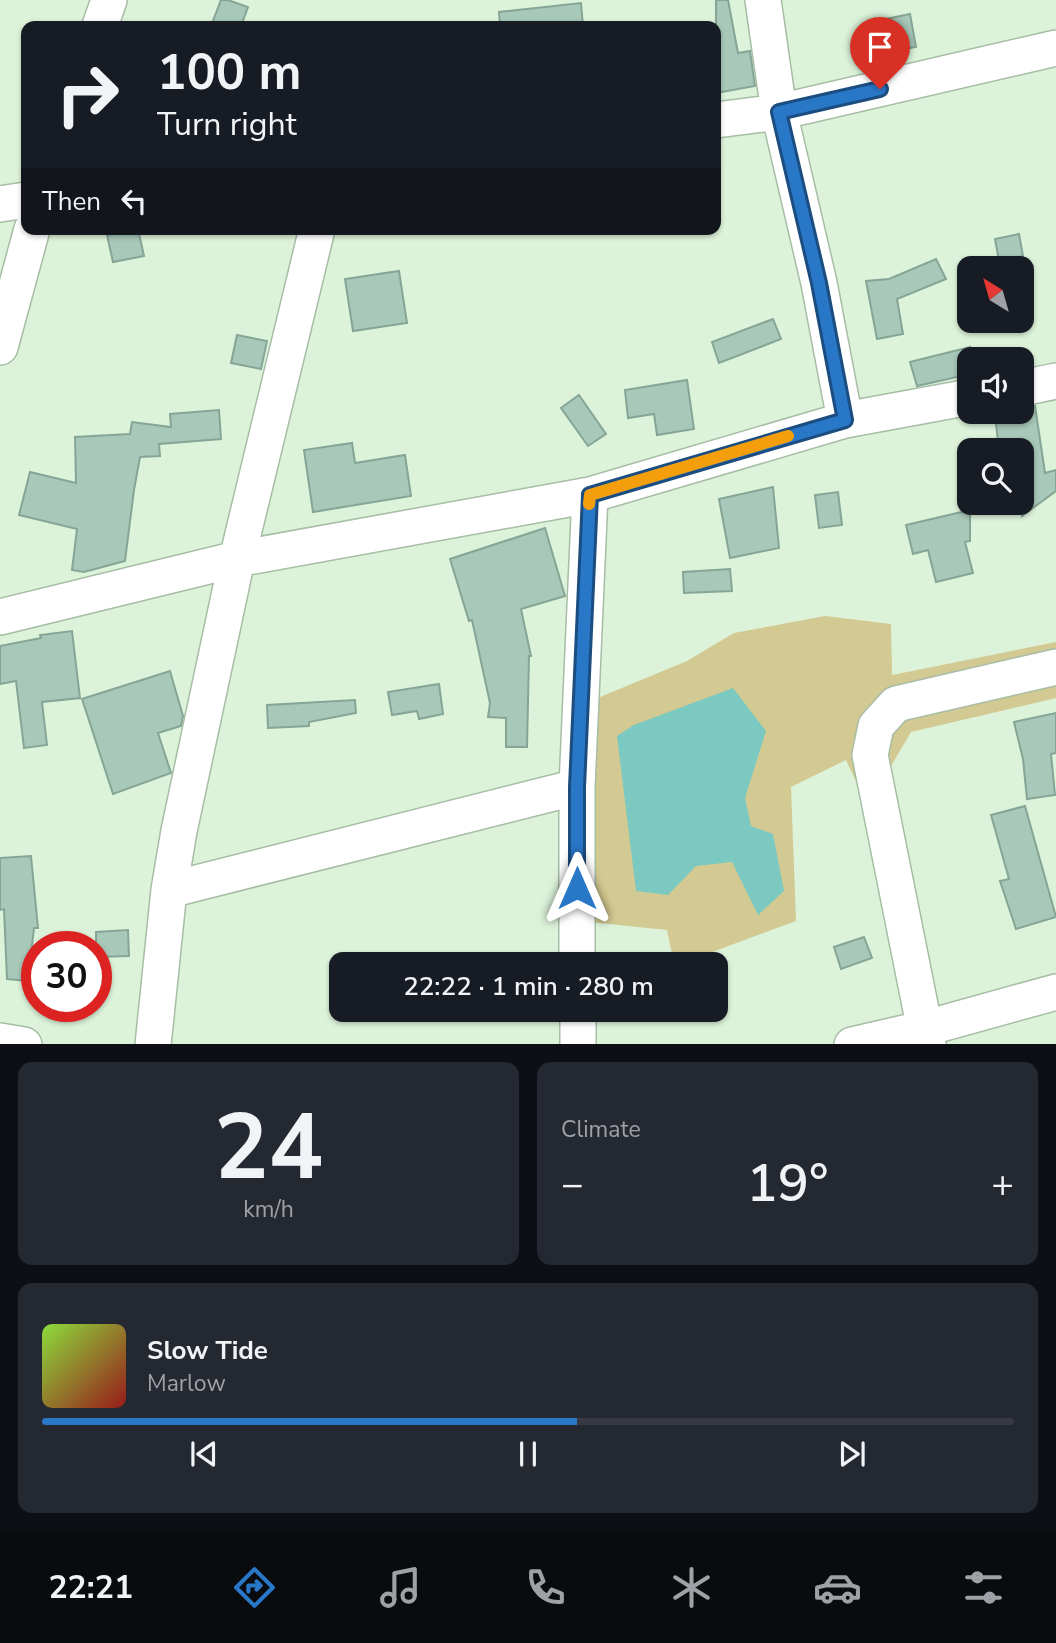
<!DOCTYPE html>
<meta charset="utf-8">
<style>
:root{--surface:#171b24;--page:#242831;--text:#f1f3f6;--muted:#9ea1a6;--line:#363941;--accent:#2977c7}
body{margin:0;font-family:"Nunito Sans",sans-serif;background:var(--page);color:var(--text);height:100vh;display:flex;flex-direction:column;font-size:26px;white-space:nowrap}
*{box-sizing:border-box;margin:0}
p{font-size:23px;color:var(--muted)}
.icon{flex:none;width:38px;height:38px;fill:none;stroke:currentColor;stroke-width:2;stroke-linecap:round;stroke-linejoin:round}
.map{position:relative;height:1044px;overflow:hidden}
.drawer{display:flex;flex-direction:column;gap:18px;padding:18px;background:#0d0f14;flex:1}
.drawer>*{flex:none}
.guide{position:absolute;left:21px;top:21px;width:700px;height:214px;border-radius:14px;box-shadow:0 2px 5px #0004;background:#171b24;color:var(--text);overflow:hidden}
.needle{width:46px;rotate:323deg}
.buttons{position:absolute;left:957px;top:256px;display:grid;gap:14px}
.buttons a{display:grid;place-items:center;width:77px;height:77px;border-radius:14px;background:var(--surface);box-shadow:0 2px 5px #0004;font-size:35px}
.speed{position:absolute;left:21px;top:931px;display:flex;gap:14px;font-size:35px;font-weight:700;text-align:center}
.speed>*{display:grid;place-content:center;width:91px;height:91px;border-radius:50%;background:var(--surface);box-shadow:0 2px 5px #0004;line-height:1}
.speed .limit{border:10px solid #d22;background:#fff;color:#111}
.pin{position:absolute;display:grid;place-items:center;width:60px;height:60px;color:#fff;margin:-72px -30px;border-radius:50% 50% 50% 0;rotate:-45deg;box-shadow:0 0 7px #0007}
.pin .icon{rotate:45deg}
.me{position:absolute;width:77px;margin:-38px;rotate:0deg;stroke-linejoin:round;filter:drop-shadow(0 0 5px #0008)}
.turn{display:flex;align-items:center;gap:24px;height:147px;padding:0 21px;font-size:32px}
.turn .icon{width:91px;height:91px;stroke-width:2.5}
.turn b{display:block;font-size:49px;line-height:60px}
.then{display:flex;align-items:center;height:66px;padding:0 21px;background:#0003;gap:14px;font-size:26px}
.big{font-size:52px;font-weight:600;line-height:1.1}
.drawer .widget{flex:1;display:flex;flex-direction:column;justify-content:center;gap:10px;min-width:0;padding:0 24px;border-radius:14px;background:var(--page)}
.drawer .dial{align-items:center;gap:0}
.dial b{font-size:91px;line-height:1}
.song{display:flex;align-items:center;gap:21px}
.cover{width:84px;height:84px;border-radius:10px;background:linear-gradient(135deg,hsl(90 70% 55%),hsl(0 70% 35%))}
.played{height:7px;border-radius:4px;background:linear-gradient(90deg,var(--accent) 55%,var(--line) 55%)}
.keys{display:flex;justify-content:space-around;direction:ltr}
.heat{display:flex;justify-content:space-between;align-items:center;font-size:38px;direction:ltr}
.drawer .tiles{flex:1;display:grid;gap:18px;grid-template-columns:1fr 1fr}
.widget:last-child{grid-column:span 2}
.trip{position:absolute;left:329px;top:952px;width:399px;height:70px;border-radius:14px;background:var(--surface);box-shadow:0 2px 5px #0004;font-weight:600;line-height:70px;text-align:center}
.dock{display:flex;height:112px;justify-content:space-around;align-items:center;background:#090b0e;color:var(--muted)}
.dock .icon{width:49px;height:49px}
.dock .on{color:var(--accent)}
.dock b{font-size:32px;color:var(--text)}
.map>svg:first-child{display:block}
.green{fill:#d3c992}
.water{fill:#7bc9c0}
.building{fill:#a8c8b9;stroke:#85a596;stroke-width:2}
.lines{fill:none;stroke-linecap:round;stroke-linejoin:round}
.minor-casing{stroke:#a7bda5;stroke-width:38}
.minor{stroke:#fff;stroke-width:35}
.route-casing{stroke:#1b4d81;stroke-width:18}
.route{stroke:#2977c7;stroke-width:12}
.slow{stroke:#f59e0b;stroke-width:12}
</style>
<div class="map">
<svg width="1056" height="1045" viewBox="0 0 1056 1045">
<rect width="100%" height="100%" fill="#dcf3da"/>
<!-- green -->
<path class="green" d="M825,616l66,8 1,51 164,-33v56l-145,34 -34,58h-17l-14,-30 -55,27 5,134 -116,43h-6l-7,-34 -87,-9 8,-219 99,-41 47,-28z"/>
<!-- water -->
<path class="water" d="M733,688l33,43 -21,67 6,28 22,8 11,57 -26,24 -26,-53 -36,4 -28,29 -32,-4 -19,-155 17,-11z"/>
<!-- building -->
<path class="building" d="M221,0h7l20,7 -7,19h-30z
M716,0h12l10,53 12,-2 5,35 -39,7z
M581,3l2,23h-83l-1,-14z
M910,14l6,33 -24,4 -6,-32z
M138,229l6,27 -31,6 -6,-27z
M1019,234l4,22 -24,5 -4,-22z
M936,259l10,20 -49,20 6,35 -26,5 -11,-58 23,-2z
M399,271l8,52 -54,8 -8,-52z
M773,319l8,20 -62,24 -7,-21z
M237,335l30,6 -6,28 -30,-6z
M970,347v27l-53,12 -7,-24z
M687,380l7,49 -37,6 -3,-21 -26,4 -3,-28z
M579,395l27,39 -18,12 -27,-38z
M1035,406l10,67 11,-3v21l-34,25v-66h-23l-4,-35 27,-4v-3z
M219,410l2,29 -62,5 1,12 -20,1 -6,33 -9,71 -41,11 -12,-2 5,-41 -58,-14 11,-43 46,11 -1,-46 55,-3 2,-12 39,5 -1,-13z
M352,443l3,20 50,-8 6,41 -98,16 -9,-62z
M773,487l6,61 -49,10 -11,-59z
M838,492l4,33 -23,3 -4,-33z
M970,510v31l-5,1 8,31 -37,9 -8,-32 -15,4 -7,-29z
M545,528l20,68 -44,13 10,47h-2l-2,91h-21v-29l-18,-1 2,-14 -18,-83 -3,1 -19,-62z
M730,569l2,22 -48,2 -1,-21z
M72,631l8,67 -38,4 5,43 -23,3 -8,-67 -16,3v-38l41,-8 -1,-3z
M170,671l13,45 -2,10 -23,7 13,40 -58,21 -31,-95z
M439,684l4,30 -24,5 -2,-8 -25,4 -4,-23z
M355,700l1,13 -47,9v4l-41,2 -1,-23z
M1056,713v40l-5,1 4,41 -28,4 -4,-40 -9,-37z
M1025,806l31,111 -40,12 -16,-48 9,-2 -18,-64z
M31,856l7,72h-4l-6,53 -21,-2 -3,-70 -4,1v-52z
M128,930l1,26 -33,1v-25z
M864,937l8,21 -31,11 -7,-22z"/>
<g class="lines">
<!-- minor casing -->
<g class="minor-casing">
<path id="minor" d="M763,0l16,112 40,171 26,137
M100,26l9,-26
M716,120l63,-8 277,-64
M0,204l26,-4
M0,347l32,-118
M1022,388l34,-7
M0,617l237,-58 353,-64 255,-75 125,-23
M169,890l408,-103
M577,964v-177l13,-292
M578,1010v35
M0,1041l24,4
M153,1045l16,-155 10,-59 58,-272 80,-330
M852,1045l74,-17 130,-36
M928,1045l-58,-290 6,-29 20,-22 160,-37"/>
</g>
<!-- minor -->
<use href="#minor" class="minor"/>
</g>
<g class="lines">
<!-- route casing -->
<g class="route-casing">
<path id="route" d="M577,888v-101l13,-292 255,-75 -26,-137 -40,-171 101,-23"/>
</g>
<!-- route -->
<use href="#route" class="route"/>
<!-- slow -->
<path class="slow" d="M589,504l1,-9 198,-59"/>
</g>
</svg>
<div class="buttons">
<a><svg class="needle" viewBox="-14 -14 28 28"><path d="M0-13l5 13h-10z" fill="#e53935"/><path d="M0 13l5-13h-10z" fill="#9ea1a6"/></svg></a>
<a><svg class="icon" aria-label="sound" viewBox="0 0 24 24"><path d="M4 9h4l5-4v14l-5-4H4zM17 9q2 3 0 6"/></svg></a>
<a><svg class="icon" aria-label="search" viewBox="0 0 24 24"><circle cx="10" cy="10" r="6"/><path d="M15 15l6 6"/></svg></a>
</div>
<div class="speed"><div class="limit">30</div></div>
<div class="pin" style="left:880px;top:89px;background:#d93025"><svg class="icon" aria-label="arrive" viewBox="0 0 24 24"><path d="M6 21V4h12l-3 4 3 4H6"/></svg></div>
<svg class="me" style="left:577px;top:888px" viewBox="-20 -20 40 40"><path d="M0-17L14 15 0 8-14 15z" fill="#2977c7" stroke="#fff" stroke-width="4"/></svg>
<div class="trip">22:22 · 1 min · 280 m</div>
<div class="guide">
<div class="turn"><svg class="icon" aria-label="right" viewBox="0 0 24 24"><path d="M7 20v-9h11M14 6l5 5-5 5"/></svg><div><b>100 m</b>Turn right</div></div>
<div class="then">Then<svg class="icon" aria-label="left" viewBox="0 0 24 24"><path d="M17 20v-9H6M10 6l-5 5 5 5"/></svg></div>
</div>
</div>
<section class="drawer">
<div class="tiles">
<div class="widget dial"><b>24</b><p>km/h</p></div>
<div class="widget"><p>Climate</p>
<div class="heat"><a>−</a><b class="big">19°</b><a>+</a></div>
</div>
<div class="widget">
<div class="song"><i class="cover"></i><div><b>Slow Tide</b><p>Marlow</p></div></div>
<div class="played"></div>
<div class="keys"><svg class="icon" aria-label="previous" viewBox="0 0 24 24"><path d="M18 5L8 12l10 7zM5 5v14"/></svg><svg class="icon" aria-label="pause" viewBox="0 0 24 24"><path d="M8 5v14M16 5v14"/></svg><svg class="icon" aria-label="next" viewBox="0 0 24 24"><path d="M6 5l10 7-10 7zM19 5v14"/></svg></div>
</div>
</div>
</section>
<nav class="dock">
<b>22:21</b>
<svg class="icon on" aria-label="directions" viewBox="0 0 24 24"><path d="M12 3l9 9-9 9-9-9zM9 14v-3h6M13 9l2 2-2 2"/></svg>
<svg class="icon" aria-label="music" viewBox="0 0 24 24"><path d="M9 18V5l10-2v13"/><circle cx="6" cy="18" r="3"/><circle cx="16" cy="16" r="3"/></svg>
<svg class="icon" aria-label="phone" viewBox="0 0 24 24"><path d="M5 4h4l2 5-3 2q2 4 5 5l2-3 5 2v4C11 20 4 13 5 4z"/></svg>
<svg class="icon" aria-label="climate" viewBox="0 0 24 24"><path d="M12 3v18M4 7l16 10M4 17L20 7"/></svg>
<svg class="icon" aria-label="car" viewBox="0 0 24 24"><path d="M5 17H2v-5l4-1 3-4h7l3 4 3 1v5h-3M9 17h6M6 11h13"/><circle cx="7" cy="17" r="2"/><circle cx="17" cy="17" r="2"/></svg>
<svg class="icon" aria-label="filters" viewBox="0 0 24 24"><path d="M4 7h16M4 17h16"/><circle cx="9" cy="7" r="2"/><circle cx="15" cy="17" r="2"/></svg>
</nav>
